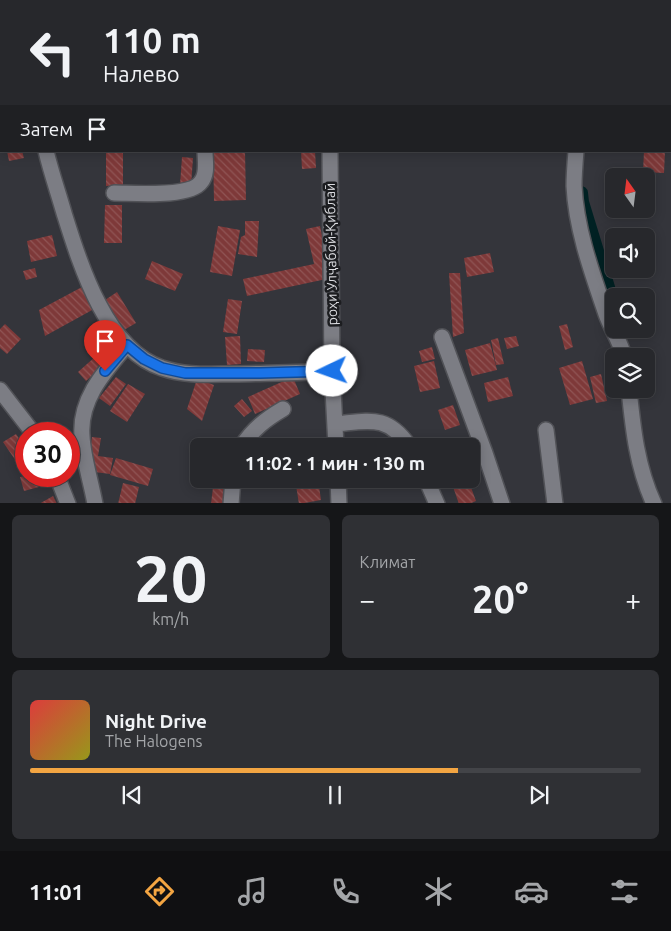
<!DOCTYPE html>
<html lang="ru">
<meta charset="utf-8">
<style>
:root{--surface:#27282c;--page:#2f3034;--text:#f1f3f6;--muted:#a4a6a9;--line:#434448;--accent:#f3a542}
body{margin:0;font-family:Ubuntu,sans-serif;background:var(--page);color:var(--text);height:100vh;display:flex;flex-direction:column;font-size:19px;white-space:nowrap}
*{box-sizing:border-box;margin:0}
p{font-size:16px;color:var(--muted)}
.icon{flex:none;width:28px;height:28px;fill:none;stroke:currentColor;stroke-width:2;stroke-linecap:round;stroke-linejoin:round}
.map{position:relative;height:503px;overflow:hidden}
.details{display:flex;flex-direction:column;gap:12px;padding:12px;background:#151618;flex:1}
.details>*{flex:none}
.top-card{position:absolute;left:0px;top:0px;width:671px;height:152px;box-shadow:0 2px 12px #0003,0 0 0 1px var(--line);background:#27282c;color:var(--text);overflow:hidden}
.needle{width:32px;rotate:346deg}
.buttons{position:absolute;left:605px;top:168px;display:grid;gap:10px}
.buttons a{display:grid;place-items:center;width:50px;height:50px;border-radius:8px;background:var(--surface);box-shadow:0 2px 12px #0003,0 0 0 1px var(--line);font-size:25px}
.speed{position:absolute;left:15px;top:422px;display:flex;gap:10px;font-size:25px;font-weight:700;text-align:center}
.speed>*{display:grid;place-content:center;width:65px;height:65px;border-radius:50%;background:var(--surface);box-shadow:0 2px 12px #0003,0 0 0 1px var(--line);line-height:1}
.speed .limit{border:8px solid #d22;background:#fff;color:#111}
.pin{position:absolute;display:grid;place-items:center;width:42px;height:42px;color:#fff;margin:-51px -21px;border-radius:50% 50% 50% 0;rotate:-45deg;box-shadow:0 0 5px #0007}
.pin .icon{rotate:45deg}
.me{position:absolute;width:55px;margin:-28px;rotate:267deg;stroke-linejoin:round;filter:drop-shadow(0 0 4px #0008)}
.turn{display:flex;align-items:center;gap:18px;height:105px;padding:0 20px;font-size:22px}
.turn .icon{width:65px;height:65px;stroke-width:2.5}
.turn b{display:block;font-size:35px;line-height:42px}
.then{display:flex;align-items:center;height:48px;padding:0 20px;background:#0003;gap:10px;font-size:19px}
.big{font-size:38px;font-weight:700;line-height:1.1}
.details .card{flex:1;display:flex;flex-direction:column;justify-content:center;gap:8px;min-width:0;padding:0 18px;border-radius:8px;background:var(--page)}
.details .dial{align-items:center;gap:0}
.dial b{font-size:65px;line-height:1}
.song{display:flex;align-items:center;gap:15px}
.cover{width:60px;height:60px;border-radius:8px;background:linear-gradient(135deg,hsl(0 70% 55%),hsl(60 70% 35%))}
.played{height:5px;border-radius:2px;background:linear-gradient(90deg,var(--accent) 70%,var(--line) 70%)}
.keys{display:flex;justify-content:space-around;direction:ltr}
.heat{display:flex;justify-content:space-between;align-items:center;font-size:28px;direction:ltr}
.details .tiles{flex:1;display:grid;gap:12px;grid-template-columns:1fr 1fr}
.card:last-child{grid-column:span 2}
.trip{position:absolute;left:190px;top:438px;width:290px;height:50px;border-radius:8px;background:var(--surface);box-shadow:0 2px 12px #0003,0 0 0 1px var(--line);font-weight:700;line-height:50px;text-align:center}
.dock{display:flex;height:80px;justify-content:space-around;align-items:center;background:#101012;color:var(--muted)}
.dock .icon{width:35px;height:35px}
.dock .active{color:var(--accent)}
.dock b{font-size:22px;color:var(--text)}
.map>svg:first-child{display:block}
.lines{fill:none;stroke-linecap:round;stroke-linejoin:round}
.canal{stroke:#002123;stroke-width:14}
.building{fill:url(#building-back-hatch)}
.minor-casing{stroke:#515257;stroke-width:18}
.path{stroke:#898a8f;stroke-width:2.5;stroke-dasharray:1 4;stroke-linecap:butt}
.minor{stroke:#7c7d84;stroke-width:15}
.route-casing{stroke:#114b97;stroke-width:12}
.route{stroke:#1a73e8;stroke-width:9}
.labels{text-anchor:middle;dominant-baseline:central;stroke-width:5;stroke-linejoin:round;paint-order:stroke}
.street-label{font-size:14px;fill:#dbdce0;stroke:#1c1d20}
</style>
<div class="map">
<svg width="671" height="504" viewBox="0 0 671 504">
<defs>
<pattern id="building-back-hatch" width="6" height="6" patternUnits="userSpaceOnUse" patternTransform="scale(1.25)"><rect width="6" height="6" fill="#7e3939"/><path d="M-1 5l2 2M0 0l6 6M5-1l2 2" fill="none" stroke="#905555"/></pattern>
</defs>
<rect width="100%" height="100%" fill="#34353b"/>
<g class="lines">
<!-- canal -->
<path class="canal" d="M646,1l1,-1
M581,193l1,9 32,105"/>
</g>
<!-- building -->
<path class="building" d="M7,151h15l2,7 -15,3z
M106,151h17v34l-17,1z
M213,151h32l1,49 -32,1z
M301,151h14l1,17 -14,1z
M644,151h21l-1,22 -21,-1z
M182,157l11,1 -2,28 -11,-1z
M105,205h17v38h-18z
M245,221h14l-2,36 -19,-3 3,-17 4,-2z
M218,226l22,4 -8,46 -22,-4z
M320,226l11,52 -84,18 -4,-17 71,-15 -8,-35z
M52,235l5,21 -26,6 -4,-21z
M490,253l4,19 -27,5 -3,-19z
M152,261l31,13 -8,17 -30,-12z
M35,268l2,9 -11,3 -3,-9z
M449,273h11l4,60 -11,4z
M82,287l12,22 -49,27 -6,-26z
M117,292l19,31 -12,7 -19,-30z
M228,299l14,2 -5,33 -14,-2z
M5,324l16,15 -14,15 -7,-6v-19z
M567,324l6,23 -8,3 -6,-24z
M240,336l1,28 -14,1 -2,-28z
M516,336l3,10 -12,3 -3,-11z
M498,338l6,26 -8,1 -5,-25z
M490,343l7,27 -25,6 -7,-26z
M432,347l3,12 -13,3 -3,-11z
M105,348l8,8 -27,25 -8,-9z
M248,349l17,1 -1,12 -17,-1z
M434,361l6,27 -20,4 -6,-26z
M582,361l11,38 -23,6 -11,-37z
M601,374l6,27 -11,2 -6,-26z
M116,377l10,7 -16,22 -11,-8z
M293,377l7,17 -45,20 -7,-17z
M508,377l5,19 -25,6 -4,-19z
M197,379l17,6 -12,36 -15,-12z
M128,384l17,10 -18,28 -17,-11z
M242,399l10,12 -8,6 -10,-11z
M453,405l7,20 -15,5 -7,-20z
M16,434l10,14v28h21l3,8 -26,7 -4,-14 6,-1 -23,-34z
M92,437l9,1 -3,18 15,2 -3,16 -23,-3z
M116,458l37,11 -5,17 -38,-11z
M214,479h18l-2,25h-19z
M295,479h23l3,21 -22,4z
M458,479h10l8,22 -7,3h-10l-8,-23z
M123,483l16,4 -4,17h-17z
M53,496l4,8h-18z"/>
<g class="lines">
<!-- minor casing -->
<g class="minor-casing">
<path id="minor" d="M311,0v1
M16,1l3,-1
M636,1l1,-1
M0,6l1,3
M46,151c5,21 12,41 18,62 16,51 42,137 98,155 23,8 48,6 72,6 33,-1 66,-1 98,-3
M330,151l2,220 4,75
M576,151c-1,12 -2,24 -2,35 2,43 18,87 32,128 5,14 14,27 18,42
M114,193c19,0 76,5 87,-11 7,-8 4,-21 4,-31
M442,337l43,116 17,51
M629,389c4,40 8,78 25,115
M0,390l34,44
M335,424c34,-3 52,-10 74,22
M546,430l9,74
M242,446c11,-17 24,-27 41,-37
M57,476l11,28
M338,479l1,25
M426,479l11,25
M95,504c-4,-23 -12,-46 -13,-68 -3,-37 23,-65 45,-91
M231,504l2,-25"/>
</g>
<!-- path -->
<path class="path" d="M0,90l1,-1
M0,133h1"/>
<!-- minor -->
<use href="#minor" class="minor"/>
</g>
<g class="lines">
<!-- route casing -->
<g class="route-casing">
<path id="route" d="M105,371l22,-26 17,14 18,9 23,5h75l72,-2"/>
</g>
<!-- route -->
<use href="#route" class="route"/>
</g>
<g class="labels">
<!-- street labels -->
<g class="street-label">
<text transform="translate(331 254) rotate(-91)">роҳи Улҷабой-Қиблаӣ</text>
</g>
</g>
</svg>
<div class="buttons">
<a><svg class="needle" viewBox="-14 -14 28 28"><path d="M0-13l5 13h-10z" fill="#e53935"/><path d="M0 13l5-13h-10z" fill="#a4a6a9"/></svg></a>
<a><svg class="icon" aria-label="sound" viewBox="0 0 24 24"><path d="M4 9h4l5-4v14l-5-4H4zM17 9q2 3 0 6"/></svg></a>
<a><svg class="icon" aria-label="search" viewBox="0 0 24 24"><circle cx="10" cy="10" r="6"/><path d="M15 15l6 6"/></svg></a>
<a><svg class="icon" aria-label="layers" viewBox="0 0 24 24"><path d="M12 4l9 5-9 5-9-5zM3 14l9 5 9-5"/></svg></a>
</div>
<div class="speed"><div class="limit">30</div></div>
<div class="pin" style="left:105px;top:371px;background:#d93025"><svg class="icon" aria-label="arrive" viewBox="0 0 24 24"><path d="M6 21V4h12l-3 4 3 4H6"/></svg></div>
<svg class="me" style="left:332px;top:371px" viewBox="-20 -20 40 40"><circle r="19" fill="#fff"/><path d="M0-13L10 11 0 6-10 11z" fill="#1a73e8"/></svg>
<div class="trip">11:02 · 1 мин · 130 m</div>
<div class="top-card">
<div class="turn"><svg class="icon" aria-label="left" viewBox="0 0 24 24"><path d="M17 20v-9H6M10 6l-5 5 5 5"/></svg><div><b>110 m</b>Налево</div></div>
<div class="then">Затем<svg class="icon" aria-label="arrive" viewBox="0 0 24 24"><path d="M6 21V4h12l-3 4 3 4H6"/></svg></div>
</div>
</div>
<section class="details">
<div class="tiles">
<div class="card dial"><b>20</b><p>km/h</p></div>
<div class="card"><p>Климат</p>
<div class="heat"><a>−</a><b class="big">20°</b><a>+</a></div>
</div>
<div class="card">
<div class="song"><i class="cover"></i><div><b>Night Drive</b><p>The Halogens</p></div></div>
<div class="played"></div>
<div class="keys"><svg class="icon" aria-label="previous" viewBox="0 0 24 24"><path d="M18 5L8 12l10 7zM5 5v14"/></svg><svg class="icon" aria-label="pause" viewBox="0 0 24 24"><path d="M8 5v14M16 5v14"/></svg><svg class="icon" aria-label="next" viewBox="0 0 24 24"><path d="M6 5l10 7-10 7zM19 5v14"/></svg></div>
</div>
</div>
</section>
<nav class="dock">
<b>11:01</b>
<svg class="icon active" aria-label="directions" viewBox="0 0 24 24"><path d="M12 3l9 9-9 9-9-9zM9 14v-3h6M13 9l2 2-2 2"/></svg>
<svg class="icon" aria-label="music" viewBox="0 0 24 24"><path d="M9 18V5l10-2v13"/><circle cx="6" cy="18" r="3"/><circle cx="16" cy="16" r="3"/></svg>
<svg class="icon" aria-label="phone" viewBox="0 0 24 24"><path d="M5 4h4l2 5-3 2q2 4 5 5l2-3 5 2v4C11 20 4 13 5 4z"/></svg>
<svg class="icon" aria-label="climate" viewBox="0 0 24 24"><path d="M12 3v18M4 7l16 10M4 17L20 7"/></svg>
<svg class="icon" aria-label="car" viewBox="0 0 24 24"><path d="M5 17H2v-5l4-1 3-4h7l3 4 3 1v5h-3M9 17h6M6 11h13"/><circle cx="7" cy="17" r="2"/><circle cx="17" cy="17" r="2"/></svg>
<svg class="icon" aria-label="filters" viewBox="0 0 24 24"><path d="M4 7h16M4 17h16"/><circle cx="9" cy="7" r="2"/><circle cx="15" cy="17" r="2"/></svg>
</nav>
